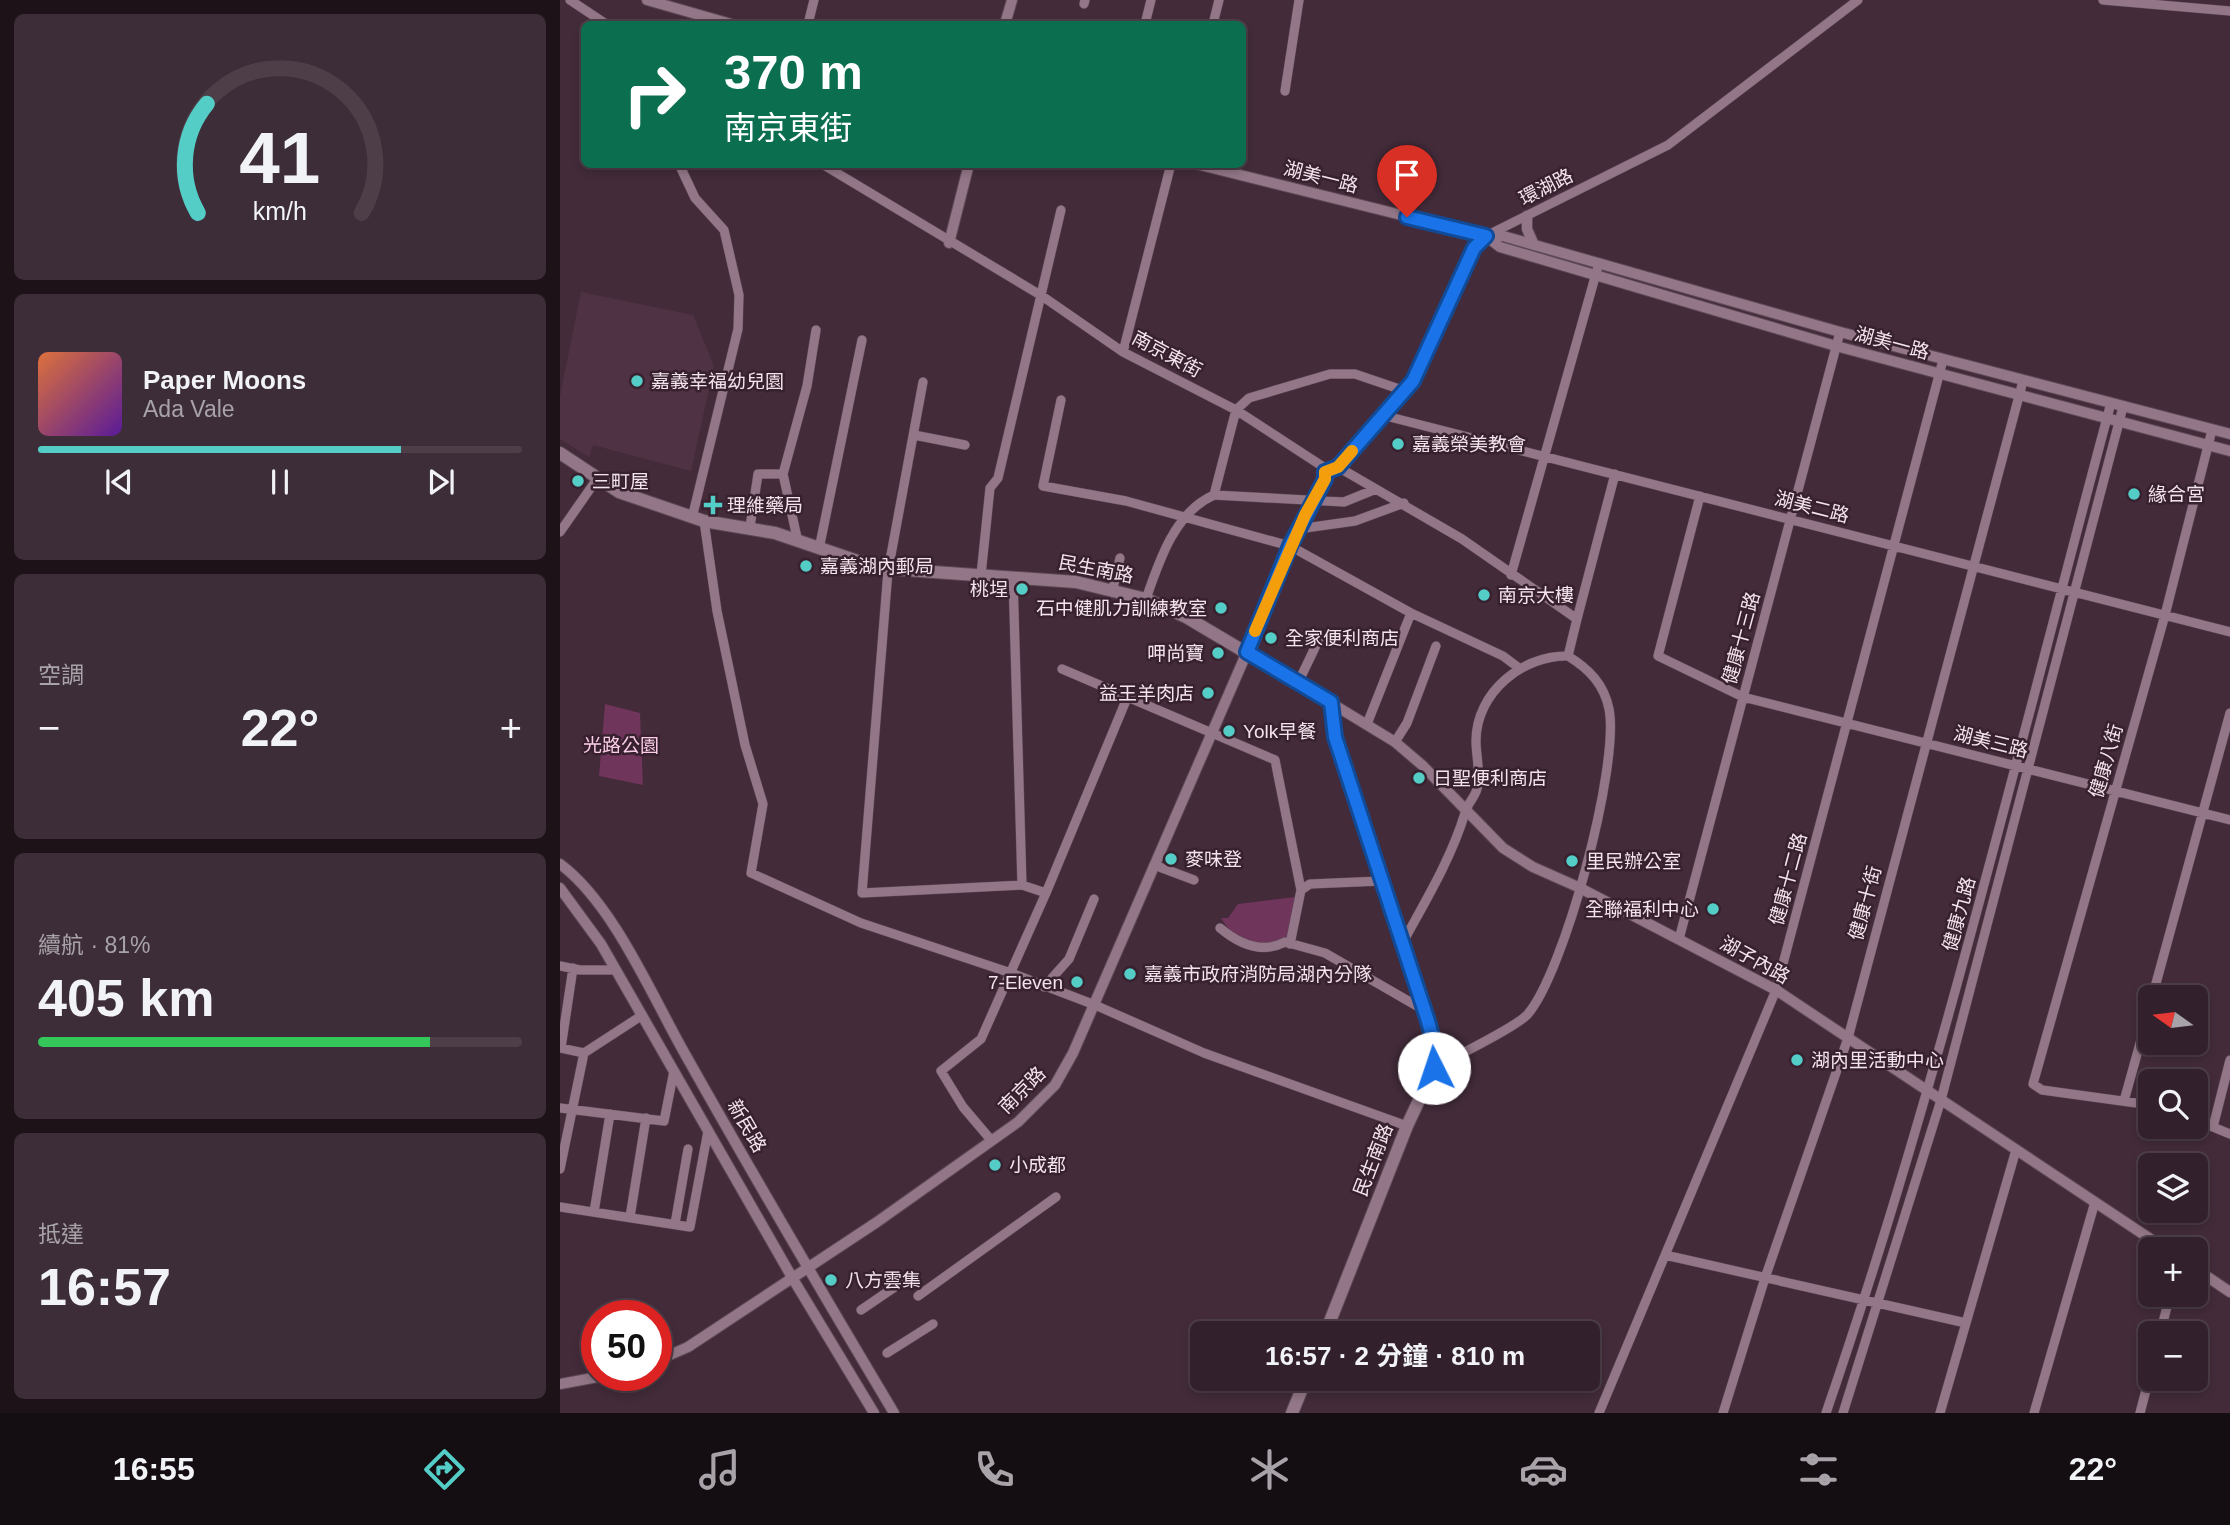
<!DOCTYPE html>
<html lang="zh-TW">
<meta charset="utf-8">
<style>
:root{--surface:#32202c;--page:#3d2d38;--text:#f1f3f6;--muted:#a8a3a9;--line:#4d3e48;--accent:#54cdc7}
body{margin:0;font-family:Helvetica,"Noto Sans TC",sans-serif;background:var(--page);color:var(--text);height:100vh;display:flex;flex-direction:column;font-size:26px;white-space:nowrap}
*{box-sizing:border-box;margin:0}
p{font-size:23px;color:var(--muted)}
.icon{flex:none;width:38px;height:38px;fill:none;stroke:currentColor;stroke-width:2;stroke-linecap:round;stroke-linejoin:round}
.map{position:relative;flex:1;overflow:hidden}
.panel{display:flex;flex-direction:column;gap:14px;padding:14px;background:#1c1218;width:560px}
.panel>*{flex:none}
.guide{position:absolute;left:21px;top:21px;width:665px;height:147px;border-radius:10px;box-shadow:0 4px 10px #0003,0 0 0 2px var(--line);background:#0b6e4f;color:#fff;overflow:hidden}
.needle{width:46px;rotate:284deg}
.controls{position:absolute;left:1578px;top:985px;display:grid;gap:14px}
.controls a{display:grid;place-items:center;width:70px;height:70px;border-radius:10px;background:var(--surface);box-shadow:0 4px 10px #0003,0 0 0 2px var(--line);font-size:35px}
.speed{position:absolute;left:21px;top:1300px;display:flex;gap:14px;font-size:35px;font-weight:700;text-align:center}
.speed>*{display:grid;place-content:center;width:91px;height:91px;border-radius:50%;background:var(--surface);box-shadow:0 4px 10px #0003,0 0 0 2px var(--line);line-height:1}
.speed .limit{border:10px solid #d22;background:#fff;color:#111}
.pin{position:absolute;display:grid;place-items:center;width:60px;height:60px;color:#fff;margin:-72px -30px;border-radius:50% 50% 50% 0;rotate:-45deg;box-shadow:0 0 7px #0007}
.pin .icon{rotate:45deg}
.me{position:absolute;width:77px;margin:-38px;rotate:356deg;stroke-linejoin:round;filter:drop-shadow(0 0 5px #0008)}
.turn{display:flex;align-items:center;gap:24px;height:147px;padding:0 28px;font-size:32px}
.turn .icon{width:91px;height:91px;stroke-width:2.5}
.turn b{display:block;font-size:49px;line-height:60px}
.big{font-size:52px;font-weight:700;line-height:1.1}
.panel .card{flex:1;display:flex;flex-direction:column;justify-content:center;gap:10px;min-width:0;padding:0 24px;border-radius:10px;background:var(--page)}
.panel .dial{align-items:center;gap:0}
.dial svg{height:182px;overflow:visible;fill:none;stroke:var(--line);stroke-width:7;stroke-linecap:round;text-anchor:middle}
.dial text{fill:var(--text);stroke:none}
.song{display:flex;align-items:center;gap:21px}
.cover{width:84px;height:84px;border-radius:10px;background:linear-gradient(135deg,hsl(20 70% 55%),hsl(270 70% 35%))}
.played{height:7px;border-radius:4px;background:linear-gradient(90deg,var(--accent) 75%,var(--line) 75%)}
.keys{display:flex;justify-content:space-around;direction:ltr}
.heat{display:flex;justify-content:space-between;align-items:center;font-size:38px;direction:ltr}
.charge{height:10px;border-radius:5px;background:linear-gradient(90deg,#34c759 81%,var(--line) 0)}
.trip{position:absolute;left:630px;top:1321px;width:410px;height:70px;border-radius:10px;background:var(--surface);box-shadow:0 4px 10px #0003,0 0 0 2px var(--line);font-weight:700;line-height:70px;text-align:center}
.menu{display:flex;height:112px;justify-content:space-around;align-items:center;background:#140d12;color:var(--muted)}
.menu .icon{width:49px;height:49px}
.menu .active{color:var(--accent)}
.menu b{font-size:32px;color:var(--text)}
main{display:flex;flex:1;min-height:0}
.map>svg:first-child{display:block}
.built{fill:#503245}
.green{fill:#6f355b}
.lines{fill:none;stroke-linecap:round;stroke-linejoin:round}
.minor-casing{stroke:#5e4956;stroke-width:10}
.tertiary-casing{stroke:#5e4956;stroke-width:12}
.secondary-casing{stroke:#5e4956;stroke-width:14}
.minor{stroke:#937788;stroke-width:9}
.tertiary{stroke:#937788;stroke-width:10}
.secondary{stroke:#937788;stroke-width:12}
.route-casing{stroke:#114b97;stroke-width:18}
.route{stroke:#1a73e8;stroke-width:12}
.slow{stroke:#f59e0b;stroke-width:12}
.poi-dot{fill:#54cdc7;stroke:#38212f;stroke-width:2.5}
.labels{text-anchor:middle;dominant-baseline:central;stroke-width:5;stroke-linejoin:round;paint-order:stroke}
.street-label{font-size:19px;fill:#f3e3ec;stroke:#38212f}
.poi-label{font-size:19px;fill:#f3e3ec;stroke:#38212f;text-anchor:start}
.park-label{font-size:19px;fill:#fbcde8;stroke:#38212f}
</style>
<main>
<section class="panel">
<div class="card dial"><svg viewBox="0 0 100 80">
<path d="M14 69A42 42 0 1 1 86 69"/>
<path d="M14 69A42 42 0 0 1 18 21" stroke="#54cdc7"/>
<text x="50" y="56" font-size="32" font-weight="700">41</text>
<text x="50" y="72" font-size="11">km/h</text>
</svg></div>
<div class="card">
<div class="song"><i class="cover"></i><div><b>Paper Moons</b><p>Ada Vale</p></div></div>
<div class="played"></div>
<div class="keys"><svg class="icon" aria-label="previous" viewBox="0 0 24 24"><path d="M18 5L8 12l10 7zM5 5v14"/></svg><svg class="icon" aria-label="pause" viewBox="0 0 24 24"><path d="M8 5v14M16 5v14"/></svg><svg class="icon" aria-label="next" viewBox="0 0 24 24"><path d="M6 5l10 7-10 7zM19 5v14"/></svg></div>
</div>
<div class="card"><p>空調</p>
<div class="heat"><a>−</a><b class="big">22°</b><a>+</a></div>
</div>
<div class="card"><p>續航 · 81%</p><b class="big">405 km</b><div class="charge"></div></div>
<div class="card"><p>抵達</p><b class="big">16:57</b></div>
</section>
<div class="map">
<svg width="1670" height="1413" viewBox="0 0 1670 1413">
<rect width="100%" height="100%" fill="#432b3a"/>
<!-- built -->
<path class="built" d="M21,292l112,23 21,51 -23,105 -98,-26 -4,12 -29,-18v-43z"/>
<!-- green -->
<path class="green" d="M45,704l35,9 3,72 -44,-9z
M735,897l-7,42c-28,13 -51,6 -67,-21h7l10,-14z"/>
<g class="lines">
<!-- minor casing -->
<g class="minor-casing">
<path id="minor" d="M10,0l36,24
M1543,0l127,11
M524,4l1,-4
M248,24l6,-24
M585,24l6,-24
M653,24l6,-24
M725,91l14,-91
M119,164l16,34 29,32 15,65 -1,34 -46,189
M262,164l220,132 81,56 113,58 89,58v11l-35,67 -43,106
M563,352l48,-188
M363,382l-35,189 -26,322 160,-8 24,8
M501,400l-18,86 83,15 164,45 121,67 92,43 16,12
M826,416l844,216
M354,435l51,10
M778,467l124,72 115,80 38,-145
M765,472l13,-5 75,-86 61,-133 12,-12 182,-91 190,-145
M654,495l22,-85 13,-12 81,-24h25l50,17
M1140,496l-42,160 85,41 487,123
M144,521l13,90 28,134 18,59 -12,69 110,50 150,50 84,32 109,48 203,73
M190,527l8,-53h25
M738,529l57,-8 49,-18
M0,532l37,-53
M238,542l-15,-68 24,-88 9,-56
M259,549l43,-209
M421,575l9,-87 8,-10 63,-268
M951,575l88,-312
M453,577l9,308
M552,592l8,-34
M586,599c13,-38 29,-87 68,-104l130,7 32,-13
M1008,656l9,-37
M502,669l213,91 26,130
M738,683l22,-46
M807,724l44,-111
M835,742l12,-19 29,-77
M594,865l40,15
M660,928c19,16 42,26 65,14l40,11 92,53 6,-1
M1119,939l161,-607
M843,942c23,-42 48,-83 62,-129 2,-9 10,-16 12,-24 4,-15 -1,-33 -1,-48 0,-49 47,-86 92,-85
M730,944l11,-54 9,-6 71,-3
M0,966l20,4h34
M484,987l25,-28 25,-60
M1592,998l78,-285
M0,1048l24,5 -24,116
M1,1048l12,-80
M24,1053l57,-37
M874,1068c20,-11 79,-39 93,-53 37,-41 93,-250 82,-306 -5,-25 -20,-40 -41,-53
M1564,1101l27,-97
M1591,1105l-109,-15 -9,-6 132,-469 47,-185
M0,1108l104,13 10,-50
M1636,1120l34,14
M1653,1127l17,-67
M431,1140l-28,-33 -22,-36 40,-32 65,-146 81,-195
M0,1207l130,20 18,-96
M34,1212l16,-98
M70,1217l16,-99
M115,1224l13,-75
M1105,1255l301,68
M358,1296l138,-99
M301,1310l47,-32
M1600,1334l10,-39
M327,1353l46,-29
M1039,1413l177,-423 167,-630
M1163,1413l42,-135 83,-240 175,-657
M1266,1413c114,-331 194,-672 285,-1010
M1283,1413l98,-313 182,-693
M1380,1413l76,-263
M1474,1413l61,-211
M1580,1413l11,-42"/>
</g>
<!-- tertiary casing -->
<g class="tertiary-casing">
<path id="tertiary" d="M87,0l84,24
M445,24l7,-24
M636,164l290,72 14,11 336,99 394,105
M967,216v13l7,16
M926,236h17l337,96 390,102
M389,243l20,-79
M771,703l64,39 27,23 81,83 30,19 45,20 198,103 391,260
M0,864c53,39 92,132 125,190 68,121 138,240 209,359
M0,888l41,56 192,335 81,134
M1636,1269l34,23
M96,1361l32,-14 189,-125 141,-100 37,-37 18,-32 174,-401
M0,1384l43,-8"/>
</g>
<!-- secondary casing -->
<g class="secondary-casing">
<path id="secondary" d="M0,453l59,39 85,29 71,12 103,35 198,14 70,17 40,18 145,86 3,34 93,281 6,21 1,29 -27,58 -82,208
M732,1413l14,-34"/>
</g>
<!-- minor -->
<use href="#minor" class="minor"/>
<!-- tertiary -->
<use href="#tertiary" class="tertiary"/>
<!-- secondary -->
<use href="#secondary" class="secondary"/>
</g>
<g class="lines">
<!-- route casing -->
<g class="route-casing">
<path id="route" d="M847,217l79,19 -12,12 -61,133 -75,86 -13,5v7l-35,67 -43,106 84,50 4,35 92,281 6,21 1,29"/>
</g>
<!-- route -->
<use href="#route" class="route"/>
<!-- slow -->
<path class="slow" d="M695,631l50,-116 20,-36v-7l13,-5 14,-16"/>
</g>
<!-- markers -->
<g class="poi-dot">
<circle cx="77" cy="381" r="7"/>
<circle cx="838" cy="444" r="7"/>
<circle cx="18" cy="481" r="7"/>
<circle cx="1574" cy="494" r="7"/>
<path d="M149.5 494.5h7v7h7v7h-7v7h-7v-7h-7v-7h7z"/>
<circle cx="246" cy="566" r="7"/>
<circle cx="462" cy="589" r="7"/>
<circle cx="924" cy="595" r="7"/>
<circle cx="661" cy="608" r="7"/>
<circle cx="711" cy="638" r="7"/>
<circle cx="658" cy="653" r="7"/>
<circle cx="648" cy="693" r="7"/>
<circle cx="669" cy="731" r="7"/>
<circle cx="859" cy="778" r="7"/>
<circle cx="611" cy="859" r="7"/>
<circle cx="1012" cy="861" r="7"/>
<circle cx="1153" cy="909" r="7"/>
<circle cx="570" cy="974" r="7"/>
<circle cx="517" cy="982" r="7"/>
<circle cx="1237" cy="1060" r="7"/>
<circle cx="435" cy="1165" r="7"/>
<circle cx="271" cy="1280" r="7"/>
</g>
<g class="labels">
<!-- street labels -->
<g class="street-label">
<text transform="translate(761 177) rotate(14)">湖美一路</text>
<text transform="translate(986 187) rotate(-27)">環湖路</text>
<text transform="translate(1332 343) rotate(15)">湖美一路</text>
<text transform="translate(607 354) rotate(28)">南京東街</text>
<text transform="translate(1252 507) rotate(14)">湖美二路</text>
<text transform="translate(536 569) rotate(11)">民生南路</text>
<text transform="translate(1181 638) rotate(-75)">健康十三路</text>
<text transform="translate(1431 742) rotate(14)">湖美三路</text>
<text transform="translate(1546 761) rotate(-74)">健康八街</text>
<text transform="translate(1228 879) rotate(-75)">健康十二路</text>
<text transform="translate(1305 903) rotate(-75)">健康十街</text>
<text transform="translate(1399 914) rotate(-75)">健康九路</text>
<text transform="translate(1195 960) rotate(29)">湖子內路</text>
<text transform="translate(462 1090) rotate(-45)">南京路</text>
<text transform="translate(187 1126) rotate(60)">新民路</text>
<text transform="translate(813 1160) rotate(-69)">民生南路</text>
</g>
<!-- poi labels -->
<g class="poi-label">
<text x="91" y="381">嘉義幸福幼兒園</text>
<text x="852" y="444">嘉義榮美教會</text>
<text x="32" y="481">三町屋</text>
<text x="1588" y="494">緣合宮</text>
<text x="167" y="505">理維藥局</text>
<text x="260" y="566">嘉義湖內郵局</text>
<text x="448" y="589" text-anchor="end">桃埕</text>
<text x="938" y="595">南京大樓</text>
<text x="647" y="608" text-anchor="end">石中健肌力訓練教室</text>
<text x="725" y="638">全家便利商店</text>
<text x="644" y="653" text-anchor="end">呷尚寶</text>
<text x="634" y="693" text-anchor="end">益王羊肉店</text>
<text x="683" y="731">Yolk早餐</text>
<text x="873" y="778">日聖便利商店</text>
<text x="625" y="859">麥味登</text>
<text x="1026" y="861">里民辦公室</text>
<text x="1139" y="909" text-anchor="end">全聯福利中心</text>
<text x="584" y="974">嘉義市政府消防局湖內分隊</text>
<text x="503" y="982" text-anchor="end">7-Eleven</text>
<text x="1251" y="1060">湖內里活動中心</text>
<text x="449" y="1165">小成都</text>
<text x="285" y="1280">八方雲集</text>
</g>
<!-- park labels -->
<g class="park-label">
<text x="61" y="745">光路公園</text>
</g>
</g>
</svg>
<div class="controls">
<a><svg class="needle" viewBox="-14 -14 28 28"><path d="M0-13l5 13h-10z" fill="#e53935"/><path d="M0 13l5-13h-10z" fill="#a8a3a9"/></svg></a>
<a><svg class="icon" aria-label="search" viewBox="0 0 24 24"><circle cx="10" cy="10" r="6"/><path d="M15 15l6 6"/></svg></a>
<a><svg class="icon" aria-label="layers" viewBox="0 0 24 24"><path d="M12 4l9 5-9 5-9-5zM3 14l9 5 9-5"/></svg></a>
<a>+</a>
<a>−</a>
</div>
<div class="speed"><div class="limit">50</div></div>
<div class="pin" style="left:847px;top:217px;background:#d93025"><svg class="icon" aria-label="arrive" viewBox="0 0 24 24"><path d="M6 21V4h12l-3 4 3 4H6"/></svg></div>
<svg class="me" style="left:874px;top:1068px" viewBox="-20 -20 40 40"><circle r="19" fill="#fff"/><path d="M0-13L10 11 0 6-10 11z" fill="#1a73e8"/></svg>
<div class="trip">16:57 · 2 分鐘 · 810 m</div>
<div class="guide">
<div class="turn"><svg class="icon" aria-label="right" viewBox="0 0 24 24"><path d="M7 20v-9h11M14 6l5 5-5 5"/></svg><div><b>370 m</b>南京東街</div></div>
</div>
</div>
</main>
<nav class="menu">
<b>16:55</b>
<svg class="icon active" aria-label="directions" viewBox="0 0 24 24"><path d="M12 3l9 9-9 9-9-9zM9 14v-3h6M13 9l2 2-2 2"/></svg>
<svg class="icon" aria-label="music" viewBox="0 0 24 24"><path d="M9 18V5l10-2v13"/><circle cx="6" cy="18" r="3"/><circle cx="16" cy="16" r="3"/></svg>
<svg class="icon" aria-label="phone" viewBox="0 0 24 24"><path d="M5 4h4l2 5-3 2q2 4 5 5l2-3 5 2v4C11 20 4 13 5 4z"/></svg>
<svg class="icon" aria-label="climate" viewBox="0 0 24 24"><path d="M12 3v18M4 7l16 10M4 17L20 7"/></svg>
<svg class="icon" aria-label="car" viewBox="0 0 24 24"><path d="M5 17H2v-5l4-1 3-4h7l3 4 3 1v5h-3M9 17h6M6 11h13"/><circle cx="7" cy="17" r="2"/><circle cx="17" cy="17" r="2"/></svg>
<svg class="icon" aria-label="filters" viewBox="0 0 24 24"><path d="M4 7h16M4 17h16"/><circle cx="9" cy="7" r="2"/><circle cx="15" cy="17" r="2"/></svg>
<b>22°</b>
</nav>
